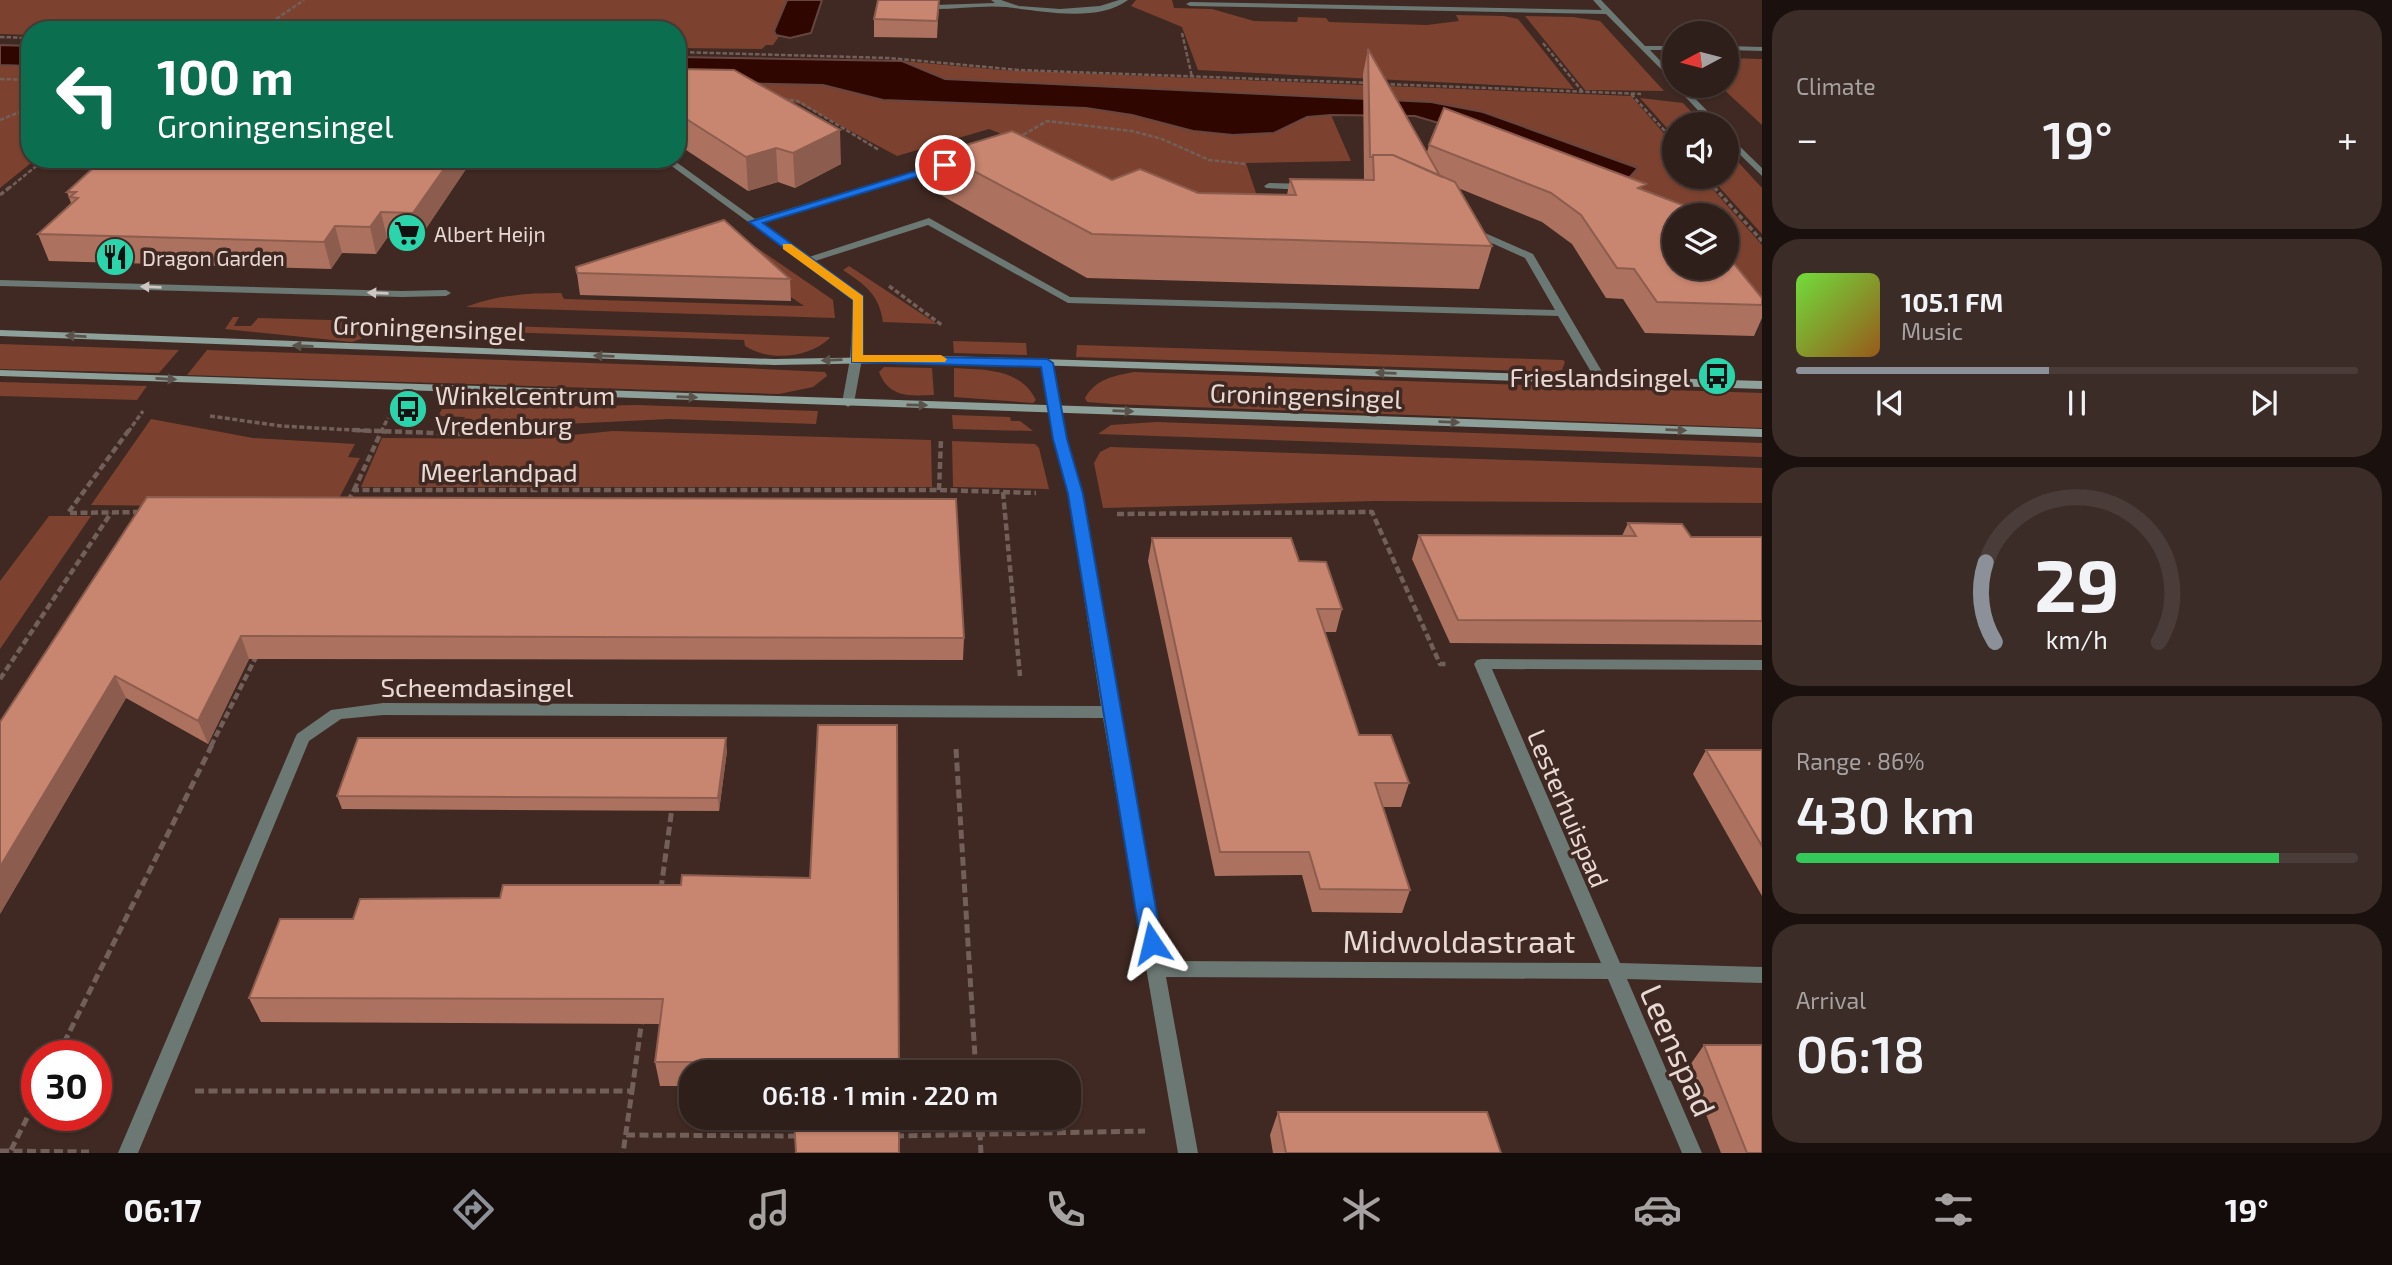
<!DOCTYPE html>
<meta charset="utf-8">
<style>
:root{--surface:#2f1f1a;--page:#3b2c27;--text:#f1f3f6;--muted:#a7a2a2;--line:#4a3d39;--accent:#8c9099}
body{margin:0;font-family:"Exo 2",sans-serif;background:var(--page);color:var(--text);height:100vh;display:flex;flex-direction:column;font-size:26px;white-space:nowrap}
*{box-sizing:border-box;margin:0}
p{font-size:23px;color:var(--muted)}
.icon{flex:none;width:38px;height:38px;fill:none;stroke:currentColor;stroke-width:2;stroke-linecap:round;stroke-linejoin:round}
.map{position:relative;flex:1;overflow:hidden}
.side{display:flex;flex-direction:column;gap:10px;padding:10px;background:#1a110e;width:630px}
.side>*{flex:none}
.hud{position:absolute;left:21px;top:21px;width:665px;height:147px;border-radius:28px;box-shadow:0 2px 5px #0004,0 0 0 2px var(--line);background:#0b6e4f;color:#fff;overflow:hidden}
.needle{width:46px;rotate:263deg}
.buttons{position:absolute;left:1662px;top:21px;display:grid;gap:14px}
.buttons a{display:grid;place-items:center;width:77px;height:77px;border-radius:50%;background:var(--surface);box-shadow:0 2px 5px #0004,0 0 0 2px var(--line);font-size:35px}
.speed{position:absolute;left:21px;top:1040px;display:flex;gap:14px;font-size:35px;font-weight:700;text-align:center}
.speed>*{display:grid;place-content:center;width:91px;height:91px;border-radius:50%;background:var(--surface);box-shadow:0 2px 5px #0004,0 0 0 2px var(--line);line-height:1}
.speed .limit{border:10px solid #d22;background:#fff;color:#111}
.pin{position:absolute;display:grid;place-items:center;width:60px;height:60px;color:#fff;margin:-30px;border:4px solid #fff;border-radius:50%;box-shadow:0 2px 7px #0007}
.me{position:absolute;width:77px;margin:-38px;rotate:350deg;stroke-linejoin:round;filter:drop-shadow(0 0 5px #0008)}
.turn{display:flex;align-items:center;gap:24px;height:147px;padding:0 21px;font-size:32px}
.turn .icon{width:91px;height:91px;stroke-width:2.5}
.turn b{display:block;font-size:49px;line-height:60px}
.big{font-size:52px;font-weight:600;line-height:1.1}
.side .card{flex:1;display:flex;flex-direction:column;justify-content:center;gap:10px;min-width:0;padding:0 24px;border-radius:28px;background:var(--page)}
.side .dial{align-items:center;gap:0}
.dial svg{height:182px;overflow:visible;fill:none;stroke:var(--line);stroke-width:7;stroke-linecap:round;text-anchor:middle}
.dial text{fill:var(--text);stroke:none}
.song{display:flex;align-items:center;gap:21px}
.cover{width:84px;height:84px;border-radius:10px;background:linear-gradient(135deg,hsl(100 70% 55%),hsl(30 70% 35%))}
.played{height:7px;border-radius:4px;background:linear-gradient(90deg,var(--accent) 45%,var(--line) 45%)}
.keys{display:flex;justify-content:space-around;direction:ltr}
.heat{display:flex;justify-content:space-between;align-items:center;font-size:38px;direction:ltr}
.charge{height:10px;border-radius:5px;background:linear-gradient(90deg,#34c759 86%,var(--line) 0)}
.trip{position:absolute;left:679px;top:1060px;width:402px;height:70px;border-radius:28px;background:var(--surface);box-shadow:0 2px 5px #0004,0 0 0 2px var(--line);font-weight:600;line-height:70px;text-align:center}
.tabs{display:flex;height:112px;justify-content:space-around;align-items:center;background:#130c0a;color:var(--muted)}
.tabs .icon{width:49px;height:49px}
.tabs .selected{color:var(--accent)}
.tabs b{font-size:32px;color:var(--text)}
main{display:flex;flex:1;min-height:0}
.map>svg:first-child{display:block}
.green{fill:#7c422f}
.water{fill:#300700;stroke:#674640;stroke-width:2}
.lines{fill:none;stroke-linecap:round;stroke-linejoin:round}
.path-far3{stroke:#735f59;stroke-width:2.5;stroke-dasharray:4.5 2;stroke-linecap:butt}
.path-far2{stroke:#735f59;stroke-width:3.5;stroke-dasharray:5 2.5;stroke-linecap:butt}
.path-far1{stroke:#735f59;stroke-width:4.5;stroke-dasharray:7 3.5;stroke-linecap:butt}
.path{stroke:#735f59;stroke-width:5;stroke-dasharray:9 4.5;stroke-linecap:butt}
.lane{fill:#6c7873;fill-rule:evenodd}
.street{fill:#6c7873;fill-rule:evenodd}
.secondary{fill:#8da099;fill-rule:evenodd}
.wall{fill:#ac725f}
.shaded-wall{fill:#8c5d4e}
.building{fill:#c8856f;stroke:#8c5d4e;stroke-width:2}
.oneway{fill:#cfc6c1}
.oneway2{fill:#5a534c}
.route{fill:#1a73e8;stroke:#114b97;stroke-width:2}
.slow{fill:#f59e0b}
.labels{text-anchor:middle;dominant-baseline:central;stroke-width:7;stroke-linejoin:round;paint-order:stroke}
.far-poi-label{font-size:21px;fill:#e8d9d4;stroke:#3f2922;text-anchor:start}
.street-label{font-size:26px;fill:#e8d9d4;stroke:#3f2922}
.poi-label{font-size:26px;fill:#e8d9d4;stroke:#3f2922;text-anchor:end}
.near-street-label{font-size:32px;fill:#e8d9d4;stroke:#3f2922}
</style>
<main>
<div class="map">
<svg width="1762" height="1153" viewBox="0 0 1762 1153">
<rect width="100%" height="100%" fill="#3f2922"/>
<!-- green -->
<path class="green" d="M0,0h805l-32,45h-7l-4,4 -85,-1v-18h-647v5l-30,-1z
M1136,0h36l2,8 38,1 42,12 43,1 1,-5 28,1 3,4 98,3 32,-4 -3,-6 48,1 14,3 56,70 -376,-19 -16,-43 -51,-21z
M1525,16l48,1 27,4 64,70 -79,-1z
M1727,58l35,1v66l-42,-39h7z
M902,61l99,9 630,26 44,50v31h27l60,68v55l-35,-40v-45h-41l-79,-33 30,-15 -154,-55 -52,-10 -486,-23z
M0,65l30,1v93h6l-36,29z
M677,82l146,3 26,6 237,17 46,7 61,16 81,2 33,-16 24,-2 20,46 -105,2 12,36 -99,-6 -47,-14 -123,-50 -92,27 -97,-52 -44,-11z
M1640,98l43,5 20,21h-28v13z
M1727,150l35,38v46l-52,-57h17z
M753,245l80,55 2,18 -369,-11c31,-12 62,-14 95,-14l3,6 240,7 -32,-22 -29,-36z
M849,266l88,58 -54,-2c-4,-28 -18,-37 -40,-52z
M233,317h6l-5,9h17l7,-8 217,6 -4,7 -93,-3 -3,6 -23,8 -127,-13z
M506,326l323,11 1,1c-21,20 -60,24 -85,8l-1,-6 -240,-8z
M953,341l73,2 1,12 -73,-2z
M0,344l179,6 -20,23 -159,-4z
M1077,345l486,15 2,2 -3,8 -7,2 -479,-15z
M207,350l535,18 83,4 2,4 -14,11 -34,7 -592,-19z
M884,367l48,1 2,27c-24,1 -45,3 -55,-23z
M954,368c31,2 66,0 82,32l-3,3 -79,-6z
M1134,372l628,21v35l-650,-24 -25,-2 -2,-4c11,-19 28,-22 49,-26z
M0,382l147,4 -10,14 -137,-4z
M637,405l181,6 -2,13 -147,-5 -209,10 5,-12 -27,-1 4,-7z
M952,415l58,2 1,4h9l13,10 -80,-2z
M151,419l102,19 102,6 -7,13 12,1 -26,50 -243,-3z
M1156,422l606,21v14l-664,-23 13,-9z
M613,431l318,9 1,47h-571l21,-49 148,1z
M952,441l83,3 4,4 10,41 -96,-2z
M1110,447l652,21v35l-387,-2 -272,7 -9,-45 6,-11z
M49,516h42l-91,133v-68z"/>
<!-- water -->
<path class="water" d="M787,0h35l-11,33 -21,5 -14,-3 -2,-4z
M0,45l30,1v20l-30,-1z
M677,57l225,4 43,18 486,23 52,10 155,56 -10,11 -213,-63 -84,-1 -24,2 -33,16 -41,2 -40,-4 -61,-16 -46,-7 -203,-8 -60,-15 -146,-3z"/>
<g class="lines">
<!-- path-far3 -->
<path class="path-far3" d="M260,30l44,-30
M1182,33l10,44
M0,37l30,1
M1543,43l39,48
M677,52l212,6 130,12 350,13
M0,79l30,1
M1384,84l257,10
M1631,94l44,48
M783,99l15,2 81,49
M0,120l30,-12
M1020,140l1,-4 26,-15 85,10 30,8 47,21 37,4
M1705,177l10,12
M8,189l37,-30"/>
<!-- path-far2 -->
<path class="path-far2" d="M1714,187l48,54
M0,195l10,-8
M889,286l54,40
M210,416l71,10 106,6
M128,432l15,-21
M381,432l7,-14
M536,432l31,-3"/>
<!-- path-far1 -->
<path class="path-far1" d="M129,430l-61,83 74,-1
M353,430l107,4 96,-4
M354,490l28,-60
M939,490l2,-51
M1003,492l17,184
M348,501l6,-11h585l97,3
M1117,514l255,-2 68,152h7
M0,679l111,-166
M211,746l46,-91"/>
<!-- path -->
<path class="path" d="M956,749l20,324
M661,889l11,-81
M58,1055l154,-310
M195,1091h437l-9,62
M632,1091l10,-72
M979,1118l2,35
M626,1135l173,1
M895,1136l250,-5
M11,1150l26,-52
M0,1151l89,1"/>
<!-- lane -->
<path class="lane" d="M0,280l402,11 44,-1 5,3 -5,3 -44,1 -402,-11z"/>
<!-- street -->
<path class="street" d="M991,0h10l18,6 41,3 40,-3 19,-6h9c-30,23 -88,11 -122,7 -23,-2 -48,2 -71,2l-4,-2 4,-2 60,-2z
M1593,0h8l44,46h30v4h-25l25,26v7l-69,-69 -416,-8 -4,-2 4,-2 412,8z
M1727,46l35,1v4l-35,-1z
M1675,86h8l37,38h-9z
M1727,134l35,34v8l-35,-34z
M958,158l3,1v4l-199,60 47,34 120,-39 141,79 485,13 -30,-52 -60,-27 -1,-2 5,-3 64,28 74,126 -6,4 -4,-2 -39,-66 -490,-13 -140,-78 -113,36 49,37 -2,61 -8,44 -6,4 -6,-4 8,-44 4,-60 -192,-140h10l83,60z
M1269,183l38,1 5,3 -5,3 -41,-2 -2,-2z
M1047,360l6,3 13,76 16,55 36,218 45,249 438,2 -127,-299 3,-4 5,-1 280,1v10l-270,-1 128,294 142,4v16l-135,-4 75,174h-20l-74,-174 -442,-2 32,176h-20l-75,-435 -720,-3 -42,4 -32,22 -171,412h-20l177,-415 2,-4 34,-24 52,-7 718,3 -33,-212 -14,-55 -13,-76z"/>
<!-- secondary -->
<path class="secondary" d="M0,330l774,29 168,-3 820,25v8l-820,-27 -168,3 -774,-29z
M0,370l1762,59v8l-1762,-61z"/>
</g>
<!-- wall -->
<path class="wall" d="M939,0l-2,38 -63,-1v-18z
M1368,49l59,103 2,-7 215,45 118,108v20l-8,18 -109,-3 -22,-34 -17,-1 -34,-54 -30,-22 -84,-34 34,58 -13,43 -392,-11 -148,-84 1,-41 258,40 89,2 3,-16 74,1 -1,-106z
M677,69l164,95 -46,24 -17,-6 -30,9 -71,-47z
M103,159h373l-6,10h-4l-47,70 -32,-1 -11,16 -34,-1 -11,16 -282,-8 -11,-27 33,-31 -4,-11z
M576,267l214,12 1,22 -211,-6z
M147,497l817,141 -1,22 -714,-1 -41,85 -82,-46 -126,216z
M1628,523l63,14h71v108l-312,-2 -38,-84 7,-24 203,1z
M1152,538l147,23 43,48 -6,23h-12l35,103 50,48 -8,24h-18l27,83 -8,23 -90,-1 -10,-37 -87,1 -67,-315z
M1706,750h56v146l-69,-122z
M727,751l-8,60 -377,-2 -5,-13z
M360,899l539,174h-208v13h-31l-5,-24 5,-38 -399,-2 -12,-24 104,-79z
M1704,1045l58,108h-41l-33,-85z
M1278,1112l223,41h-228l-3,-18z"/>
<!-- shaded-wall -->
<path class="shaded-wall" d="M840,130l1,34 -46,24 -2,-35z
M776,148l2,34 -30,9 -2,-34z
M451,159h14l1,10 -47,70 -6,-26z
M468,159h8l-6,10z
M381,212l6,26 -11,16 -6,-27z
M335,226l7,27 -11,16 -7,-27z
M241,636l8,23 -41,85 -10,-23z
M115,676l11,22 -126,216v-47z
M726,738l1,13 -8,60 -1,-13z"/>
<!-- building -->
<path class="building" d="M878,0h61l-2,21 -63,-2z
M1368,49l72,127 -47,-21h-20v2h-3z
M677,69l57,1 106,60 -47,23 -17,-5 -30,9 -69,-44z
M1444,108l202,76 -8,4 50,19 7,8h-20v53h52v-13l35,43v7l-105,-3 -23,-33 -17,-1 -36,-53 -30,-22 -122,-48z
M1012,131l100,49 28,-11 58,24 98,2 -6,-16 84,1 -1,-25h20l62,27 37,64 -400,-12 -152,-81z
M103,159h348l-38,54 -32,-1 -11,15 -35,-1 -11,16 -286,-8 40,-36 -8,-1 6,-5h-9z
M724,220l66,59 -213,-6 -1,-6z
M147,497l809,2 8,139 -723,-2 -43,85 -83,-45 -115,191v-145z
M1628,523l54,1 9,13h71v84l-304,-1 -39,-85 217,1z
M1152,538h139l8,23 27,1 16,47h-25l42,126h32l18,48h-34l35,107 -90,-1 -11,-37h-89z
M818,725h79l2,348h-109l-1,-11h-134l8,-63 -414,-1 31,-79h73l7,-20 140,-1 3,-13h178l1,-10 128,3z
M358,738h368l-8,60 -381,-2z
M1706,750h56v96z
M1704,1045h58v108h-15z
M1278,1112h209l14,41h-215z
M794,1118h105v35h-103z"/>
<!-- one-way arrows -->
<defs><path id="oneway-solid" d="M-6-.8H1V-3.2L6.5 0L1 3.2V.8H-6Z" transform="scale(1.75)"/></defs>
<g class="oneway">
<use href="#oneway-solid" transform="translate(151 287) rotate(-178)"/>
<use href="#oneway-solid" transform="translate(378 293) rotate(-178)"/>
</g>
<g class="oneway2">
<use href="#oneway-solid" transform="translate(76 336) rotate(-177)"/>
<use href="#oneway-solid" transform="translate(303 346) rotate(-178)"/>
<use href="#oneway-solid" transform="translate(604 356) rotate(-178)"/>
<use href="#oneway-solid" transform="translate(832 360) rotate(178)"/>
<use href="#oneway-solid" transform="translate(1386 373) rotate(-178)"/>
<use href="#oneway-solid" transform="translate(166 379) rotate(3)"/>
<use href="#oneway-solid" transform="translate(687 397) rotate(2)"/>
<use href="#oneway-solid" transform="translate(917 405) rotate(1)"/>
<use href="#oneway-solid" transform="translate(1123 411) rotate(2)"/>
<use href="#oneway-solid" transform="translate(1449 422) rotate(2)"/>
<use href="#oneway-solid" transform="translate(1676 430) rotate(2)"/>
</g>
<!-- route -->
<path class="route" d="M945,162l5,3 -1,2 -186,56 100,73v60l184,3 6,4 14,76 16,55 79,449 -3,6 -7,3 -8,-3 -3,-6 -73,-449 -15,-55 -12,-72 -189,-5 1,-62 -104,-78z"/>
<!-- slow -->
<path class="slow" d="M783,244h8l72,52v59h78l6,4 -2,3h-93l1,-62 -70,-51z"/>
<!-- icons -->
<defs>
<g id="supermarket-disc" transform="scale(2.0125)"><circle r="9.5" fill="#2ad5ac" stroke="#3f2922"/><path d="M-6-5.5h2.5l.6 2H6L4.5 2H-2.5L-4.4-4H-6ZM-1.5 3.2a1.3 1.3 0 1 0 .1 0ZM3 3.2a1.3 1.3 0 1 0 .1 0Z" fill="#111"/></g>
<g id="restaurant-disc" transform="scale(2.0125)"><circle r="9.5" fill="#2ad5ac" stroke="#3f2922"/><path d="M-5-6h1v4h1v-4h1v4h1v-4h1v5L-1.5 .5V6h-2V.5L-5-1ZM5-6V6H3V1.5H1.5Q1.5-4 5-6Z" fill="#111"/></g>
<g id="bus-disc" transform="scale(2.0125)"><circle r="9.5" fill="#2ad5ac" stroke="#3f2922"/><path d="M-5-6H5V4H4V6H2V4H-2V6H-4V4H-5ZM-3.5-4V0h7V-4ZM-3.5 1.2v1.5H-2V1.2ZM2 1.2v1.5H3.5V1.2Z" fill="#111"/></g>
</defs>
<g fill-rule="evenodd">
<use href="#supermarket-disc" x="407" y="233"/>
<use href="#restaurant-disc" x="115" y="257"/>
<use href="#bus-disc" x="1717" y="376"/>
<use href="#bus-disc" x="408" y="409"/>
</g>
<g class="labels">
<!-- far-poi labels -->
<g class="far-poi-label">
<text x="434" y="233">Albert Heijn</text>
<text x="142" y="257">Dragon Garden</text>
</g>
<!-- street labels -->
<g class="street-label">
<text transform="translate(429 327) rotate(2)">Groningensingel</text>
<text transform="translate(1306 395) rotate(2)">Groningensingel</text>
<text x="499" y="471">Meerlandpad</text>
<text x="477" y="686">Scheemdasingel</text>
<text transform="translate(1569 808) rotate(67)">Lesterhuispad</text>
</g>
<!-- poi labels -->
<g class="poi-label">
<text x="1690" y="376">Frieslandsingel</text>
<text x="435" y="394" text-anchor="start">Winkelcentrum<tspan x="435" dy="30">Vredenburg</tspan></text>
</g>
<!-- near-street labels -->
<g class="near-street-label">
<text x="1459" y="940">Midwoldastraat</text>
<text transform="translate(1679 1050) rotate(66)">Leenspad</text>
</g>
</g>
</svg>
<div class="buttons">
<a><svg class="needle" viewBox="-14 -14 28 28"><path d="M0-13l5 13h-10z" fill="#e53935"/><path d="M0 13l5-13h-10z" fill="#a7a2a2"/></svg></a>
<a><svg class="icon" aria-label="sound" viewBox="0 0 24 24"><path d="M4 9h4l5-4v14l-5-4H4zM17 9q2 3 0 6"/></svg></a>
<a><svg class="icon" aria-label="layers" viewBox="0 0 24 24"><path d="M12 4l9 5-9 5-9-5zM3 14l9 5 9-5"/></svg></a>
</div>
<div class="speed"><div class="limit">30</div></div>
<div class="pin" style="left:945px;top:165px;background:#d93025"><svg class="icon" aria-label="arrive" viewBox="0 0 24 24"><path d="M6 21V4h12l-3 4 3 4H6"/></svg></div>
<svg class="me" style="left:1152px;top:943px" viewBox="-20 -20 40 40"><path d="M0-17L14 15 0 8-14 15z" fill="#1a73e8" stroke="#fff" stroke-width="4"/></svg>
<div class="trip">06:18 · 1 min · 220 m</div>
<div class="hud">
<div class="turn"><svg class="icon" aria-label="left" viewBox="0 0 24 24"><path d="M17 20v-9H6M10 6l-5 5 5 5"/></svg><div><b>100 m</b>Groningensingel</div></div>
</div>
</div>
<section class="side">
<div class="card"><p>Climate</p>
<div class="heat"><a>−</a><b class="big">19°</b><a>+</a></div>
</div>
<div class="card">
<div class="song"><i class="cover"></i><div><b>105.1 FM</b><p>Music</p></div></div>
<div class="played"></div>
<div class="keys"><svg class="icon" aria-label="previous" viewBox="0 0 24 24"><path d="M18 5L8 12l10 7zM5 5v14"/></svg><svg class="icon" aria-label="pause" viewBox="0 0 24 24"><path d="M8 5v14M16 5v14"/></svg><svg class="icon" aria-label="next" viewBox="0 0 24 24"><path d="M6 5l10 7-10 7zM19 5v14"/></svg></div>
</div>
<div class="card dial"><svg viewBox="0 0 100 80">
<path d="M14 69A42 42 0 1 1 86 69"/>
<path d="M14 69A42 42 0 0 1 10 34" stroke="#8c9099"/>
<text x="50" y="56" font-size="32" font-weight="700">29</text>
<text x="50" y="72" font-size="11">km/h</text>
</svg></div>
<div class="card"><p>Range · 86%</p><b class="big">430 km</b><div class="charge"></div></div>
<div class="card"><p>Arrival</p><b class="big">06:18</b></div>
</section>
</main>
<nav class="tabs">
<b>06:17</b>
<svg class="icon selected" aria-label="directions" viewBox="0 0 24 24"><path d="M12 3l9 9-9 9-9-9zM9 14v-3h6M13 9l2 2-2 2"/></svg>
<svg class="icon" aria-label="music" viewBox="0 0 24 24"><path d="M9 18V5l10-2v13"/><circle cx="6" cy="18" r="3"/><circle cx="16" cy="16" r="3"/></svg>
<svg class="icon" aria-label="phone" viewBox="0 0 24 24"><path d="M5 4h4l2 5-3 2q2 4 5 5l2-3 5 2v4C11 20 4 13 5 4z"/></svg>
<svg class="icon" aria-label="climate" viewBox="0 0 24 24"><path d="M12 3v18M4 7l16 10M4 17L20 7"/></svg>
<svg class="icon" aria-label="car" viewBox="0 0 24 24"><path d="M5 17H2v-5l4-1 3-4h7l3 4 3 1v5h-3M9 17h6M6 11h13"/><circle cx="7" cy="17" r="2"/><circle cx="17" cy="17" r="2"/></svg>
<svg class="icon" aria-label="filters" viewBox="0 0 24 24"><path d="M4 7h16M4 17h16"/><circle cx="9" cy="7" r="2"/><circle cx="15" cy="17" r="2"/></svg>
<b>19°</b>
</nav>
